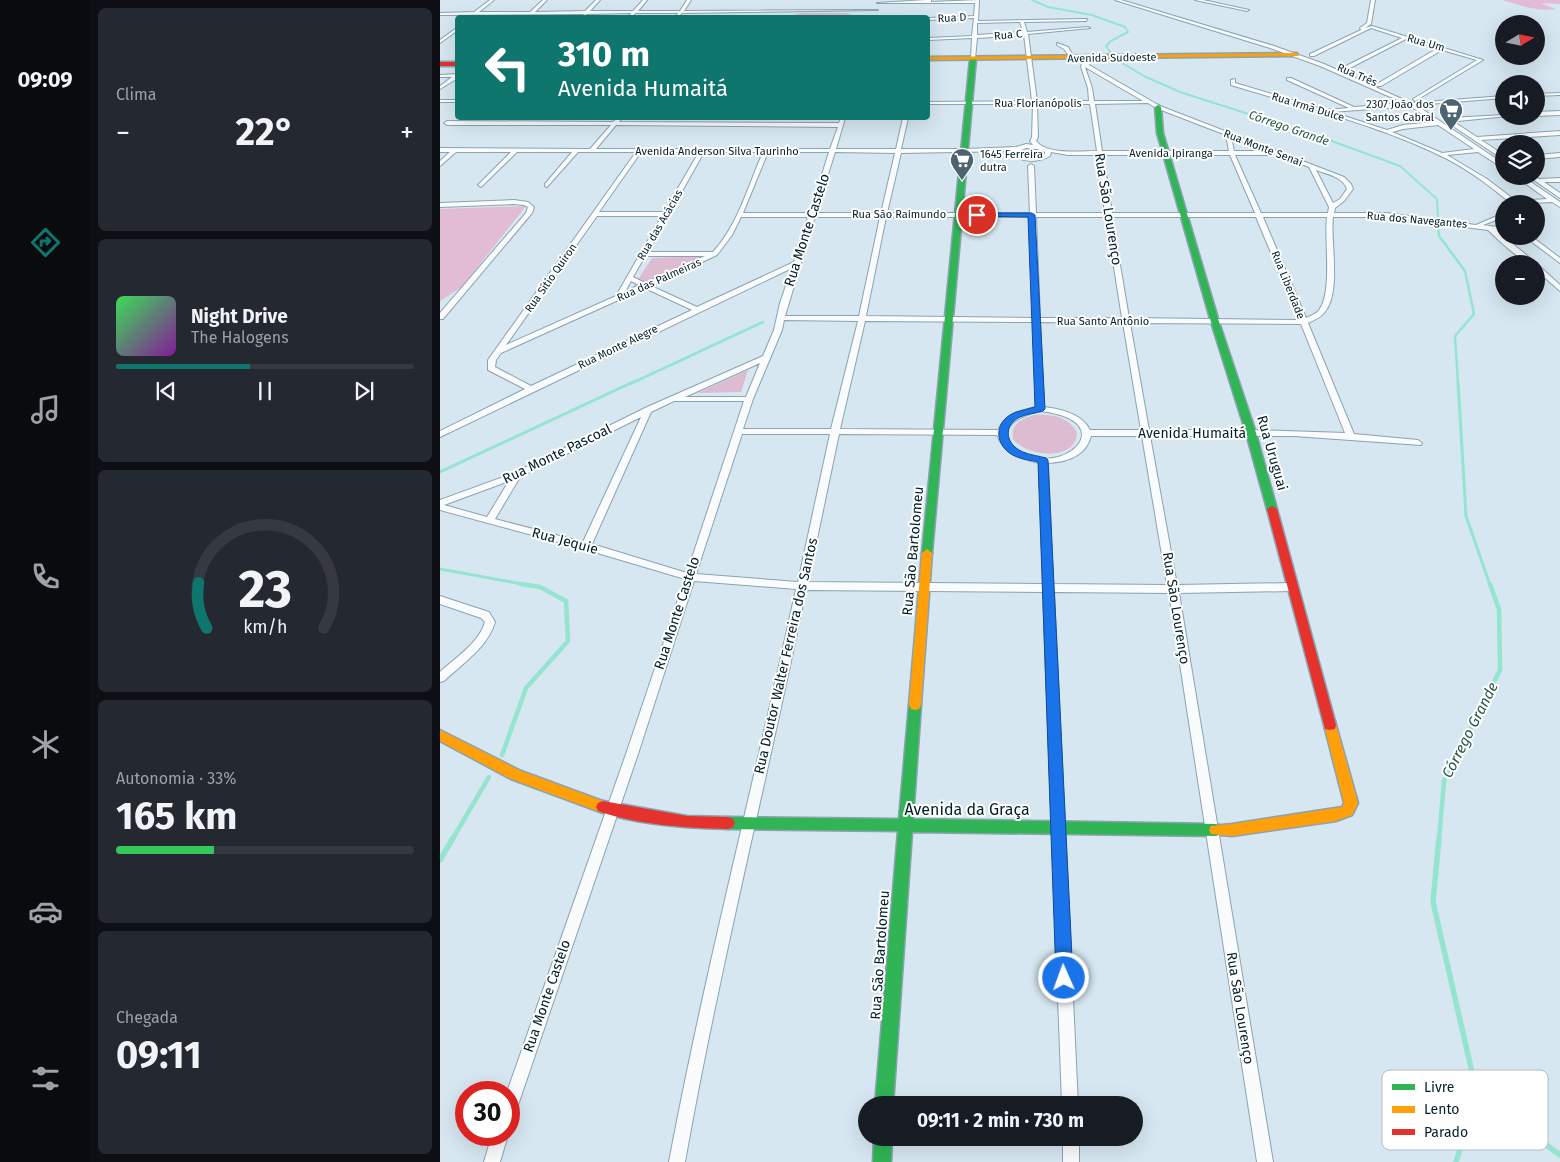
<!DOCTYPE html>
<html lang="pt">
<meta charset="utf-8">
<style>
:root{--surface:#171b24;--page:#242831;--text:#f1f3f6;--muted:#9ea1a6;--line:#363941;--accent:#0f766e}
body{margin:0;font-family:"Fira Sans",sans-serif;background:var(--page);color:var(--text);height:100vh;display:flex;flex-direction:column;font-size:19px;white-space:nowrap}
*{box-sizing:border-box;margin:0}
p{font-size:16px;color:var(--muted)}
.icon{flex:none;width:28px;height:28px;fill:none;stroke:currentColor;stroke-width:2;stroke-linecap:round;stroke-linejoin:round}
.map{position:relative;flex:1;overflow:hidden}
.side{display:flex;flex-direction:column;gap:8px;padding:8px;background:#0d0f14;width:350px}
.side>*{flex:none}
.banner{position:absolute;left:15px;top:15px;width:475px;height:105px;border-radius:5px;box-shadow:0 5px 20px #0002;background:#0f766e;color:#fff;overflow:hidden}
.needle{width:32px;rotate:80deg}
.fabs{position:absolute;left:1055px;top:15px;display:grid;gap:10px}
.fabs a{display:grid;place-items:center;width:50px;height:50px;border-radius:50%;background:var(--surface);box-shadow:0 5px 20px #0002;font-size:25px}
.speed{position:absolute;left:15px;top:1081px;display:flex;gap:10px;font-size:25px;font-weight:700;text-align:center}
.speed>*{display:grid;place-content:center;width:65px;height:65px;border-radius:50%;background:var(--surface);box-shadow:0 5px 20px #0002;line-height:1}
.speed .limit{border:8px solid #d22;background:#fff;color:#111}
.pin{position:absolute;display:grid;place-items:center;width:42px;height:42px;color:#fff;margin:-21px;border:2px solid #fff;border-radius:50%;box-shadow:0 1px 5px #0007}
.me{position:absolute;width:55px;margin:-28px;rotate:358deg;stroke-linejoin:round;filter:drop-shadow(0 0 4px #0008)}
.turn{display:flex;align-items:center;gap:18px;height:105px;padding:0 20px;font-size:22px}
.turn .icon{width:65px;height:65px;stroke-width:2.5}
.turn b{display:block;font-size:35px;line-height:42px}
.big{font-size:38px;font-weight:700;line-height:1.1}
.side .card{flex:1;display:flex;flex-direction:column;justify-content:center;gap:8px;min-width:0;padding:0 18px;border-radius:8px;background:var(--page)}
.side .dial{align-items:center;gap:0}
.dial svg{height:130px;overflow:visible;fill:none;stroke:var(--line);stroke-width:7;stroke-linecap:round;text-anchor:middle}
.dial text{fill:var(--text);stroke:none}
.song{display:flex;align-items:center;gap:15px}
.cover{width:60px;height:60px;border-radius:8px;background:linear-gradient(135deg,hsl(130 70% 55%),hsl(290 70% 35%))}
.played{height:5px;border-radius:2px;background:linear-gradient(90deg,var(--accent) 45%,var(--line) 45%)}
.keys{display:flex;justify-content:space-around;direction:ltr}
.heat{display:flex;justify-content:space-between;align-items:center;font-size:28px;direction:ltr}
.charge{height:8px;border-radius:4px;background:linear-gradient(90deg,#34c759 33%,var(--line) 0)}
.trip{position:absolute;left:418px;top:1096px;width:285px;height:50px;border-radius:25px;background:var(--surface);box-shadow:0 5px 20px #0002;font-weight:700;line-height:50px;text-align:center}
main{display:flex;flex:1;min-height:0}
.dock{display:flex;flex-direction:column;width:90px;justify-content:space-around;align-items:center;background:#090b0e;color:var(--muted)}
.dock .icon{width:35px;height:35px}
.dock .current{color:var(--accent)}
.dock b{font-size:22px;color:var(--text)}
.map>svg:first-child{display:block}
.green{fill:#ddbcd2}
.forest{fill:#e2bbd4}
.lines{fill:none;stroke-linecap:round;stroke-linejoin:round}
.stream-far4{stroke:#94e4d0;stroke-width:2}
.stream-far3{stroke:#94e4d0;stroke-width:2.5}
.stream-far2{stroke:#94e4d0;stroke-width:3}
.stream-far1{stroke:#94e4d0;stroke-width:4.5}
.stream{stroke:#94e4d0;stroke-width:5.5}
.street-casing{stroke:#8aa3b0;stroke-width:2}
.fast-casing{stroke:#8aa3b0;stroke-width:3}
.slow-casing{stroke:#8aa3b0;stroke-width:3}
.jam-casing{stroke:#8aa3b0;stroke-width:3}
.street{fill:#f9fbfd;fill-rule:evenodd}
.fast{fill:#30b455;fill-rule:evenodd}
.slow{fill:#ff9f0a;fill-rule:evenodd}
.jam{fill:#e5322d;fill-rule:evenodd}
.route{fill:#1a73e8;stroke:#114b97}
.labels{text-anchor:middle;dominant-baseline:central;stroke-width:4;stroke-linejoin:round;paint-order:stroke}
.far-street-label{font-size:11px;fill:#031e2b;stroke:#fff}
.far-poi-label{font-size:11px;fill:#031e2b;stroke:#fff;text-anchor:end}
.far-water-label{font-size:12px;font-style:italic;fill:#295749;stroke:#fff}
.street-label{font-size:14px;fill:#031e2b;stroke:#fff}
.water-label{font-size:15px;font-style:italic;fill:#295749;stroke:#fff}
.near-street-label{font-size:16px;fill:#031e2b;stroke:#fff}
.key{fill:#fff;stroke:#b3bcbf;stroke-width:1}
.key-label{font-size:14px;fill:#031e2b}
</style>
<main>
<nav class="dock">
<b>09:09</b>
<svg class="icon current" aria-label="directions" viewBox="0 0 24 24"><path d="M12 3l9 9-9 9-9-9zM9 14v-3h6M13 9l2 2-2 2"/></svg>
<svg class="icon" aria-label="music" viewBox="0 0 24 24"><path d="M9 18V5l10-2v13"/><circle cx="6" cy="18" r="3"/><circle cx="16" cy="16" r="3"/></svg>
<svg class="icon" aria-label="phone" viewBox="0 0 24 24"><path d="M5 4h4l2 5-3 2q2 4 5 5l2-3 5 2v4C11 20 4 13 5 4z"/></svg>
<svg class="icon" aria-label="climate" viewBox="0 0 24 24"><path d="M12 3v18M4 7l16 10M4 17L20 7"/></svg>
<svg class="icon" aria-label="car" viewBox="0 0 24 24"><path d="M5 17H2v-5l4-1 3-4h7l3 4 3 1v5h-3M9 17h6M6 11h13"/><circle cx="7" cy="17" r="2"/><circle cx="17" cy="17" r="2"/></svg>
<svg class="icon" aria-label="filters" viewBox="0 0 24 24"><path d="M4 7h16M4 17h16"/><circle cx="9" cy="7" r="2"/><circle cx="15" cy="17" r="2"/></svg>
</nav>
<section class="side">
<div class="card"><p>Clima</p>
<div class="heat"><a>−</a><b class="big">22°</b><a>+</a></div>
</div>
<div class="card">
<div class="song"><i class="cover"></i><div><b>Night Drive</b><p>The Halogens</p></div></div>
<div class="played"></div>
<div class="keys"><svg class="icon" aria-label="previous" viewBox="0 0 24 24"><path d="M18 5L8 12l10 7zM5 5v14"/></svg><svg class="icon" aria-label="pause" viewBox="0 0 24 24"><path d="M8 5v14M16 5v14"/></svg><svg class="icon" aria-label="next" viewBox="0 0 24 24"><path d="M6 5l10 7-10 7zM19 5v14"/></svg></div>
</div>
<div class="card dial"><svg viewBox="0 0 100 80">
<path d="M14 69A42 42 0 1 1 86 69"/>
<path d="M14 69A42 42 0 0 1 9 41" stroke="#0f766e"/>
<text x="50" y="56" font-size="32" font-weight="700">23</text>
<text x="50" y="72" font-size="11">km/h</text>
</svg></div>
<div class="card"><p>Autonomia · 33%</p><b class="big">165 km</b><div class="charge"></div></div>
<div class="card"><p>Chegada</p><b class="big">09:11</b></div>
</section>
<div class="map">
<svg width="1120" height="1162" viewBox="0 0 1120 1162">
<rect width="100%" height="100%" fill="#d6e7f1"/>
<!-- green -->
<path class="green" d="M361,13h45l14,4h-77z
M265,256l-73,33 20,-31z
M308,370l-7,22 -43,1z
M594,415c17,-1 35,1 43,18 -1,29 -51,24 -64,6 -3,-15 9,-20 21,-24z"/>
<!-- forest -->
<path class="forest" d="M1062,0h58v4l-20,-1 16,6c-19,3 -37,-4 -54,-9z
M86,206l-64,81 -22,14v-92z"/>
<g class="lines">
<!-- stream-far4 -->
<path class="stream-far4" d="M592,0l16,7 44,8 33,12 3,5 -17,9 -5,5 7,10
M677,60l27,16 36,16 149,48 71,26 37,33 1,19
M998,223v2"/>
<!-- stream-far3 -->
<path class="stream-far3" d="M998,224l1,12 26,35 9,43 -19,22 3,48
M190,384l133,-62"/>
<!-- stream-far2 -->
<path class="stream-far2" d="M1018,382l8,134 24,69
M0,472l193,-90
M0,569l88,16"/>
<!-- stream-far1 -->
<path class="stream-far1" d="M62,755l24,-67 42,-47 -2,-40 -26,-14 -19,-3
M12,840l37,-63
M999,840l5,-59 56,-111 -1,-61 -9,-25"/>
<!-- stream -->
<path class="stream" d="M999,838l-6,64 44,192 -21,68
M0,860l13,-22
M1037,1094l83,61"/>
<!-- street casing -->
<g class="street-casing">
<path id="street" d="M50,0h4l-15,12h51l13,-12h4l-12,12 50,-1 11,-11h4l-10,11h43l10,-11h4l-9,11h42l7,-11h4l-7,11 194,-1 -196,3 -3,3 -2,-1 1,-2h-42l-4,3 -2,-1 1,-2 -44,1 -2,1 -2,-1 -143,1v-2l34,-1z
M486,0h5v2l48,-2 -1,21 109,-2 -1,2 -62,1 3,10 61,-5 2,1 -62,6 9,67h52l-1,-13 -7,-21 1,-4 3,-1 -2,-4 4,-1 3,5 -1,3 71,41 184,71 7,7 2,5 -9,12 -9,7 -1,5h52l90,12 28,-12v4l-21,8 21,3v4l-7,-1 39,32 24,22v6l-24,-21v-6c-14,0 -37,-24 -48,-34l-102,-13h-53c-3,26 9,76 -9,96 -4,5 -10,7 -16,10l46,111 64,6 4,3 -1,2 -127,-9h-144l27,149 116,-2 5,4 -5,4 -114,2 94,569h-16l-88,-569 -115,-1 24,513h-16l-19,-513 -237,-2c-39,191 -87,380 -121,572h-16c36,-192 86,-382 127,-573l-102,-8 -56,173 -121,354 -3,5 -5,3v-24h-2l119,-338 59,-175 -101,-30 -144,-39v-10l74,-27 131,-65 118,-52 11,-26 6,-27 12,-35 -352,169v-6l85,-42 -37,-19v-10l148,-208h-58l-31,35 -2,-1v-2l27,-32h-55l-36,35 -3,-2 33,-33h-55l-16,14v-5l10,-9h-10v-4l150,1 21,-24h-164l-3,-2 3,-2 166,1 5,-4h4l-3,4 220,1 2,-5h4l-9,31h60l7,-31h5l-7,31h64l51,-2 10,-3 7,1 -3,-4 2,-4 1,-33h-105v-2l104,-1 -8,-66 -47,3 -2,21 -2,1 -2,-1 1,-21 -44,2v-2l44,-2 2,-18 -46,2v-2l46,-2 1,-13h-98zM580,22l3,10 -46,3v-12zM645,67l58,34h-49l-2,-13zM708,103l8,5 70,27 3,16h-127l-7,-47zM597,104h53l7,47c-17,0 -50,4 -61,-10l2,-4zM176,125l222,2 -8,22h-234zM791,137l37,14h-34zM586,148l11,1 8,3v2l-13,4 -15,-4v-2zM572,151l1,5c12,6 25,7 37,0l1,-4 17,3h29l8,58h-69l-2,-47 -3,-2 -3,2 2,47h-143l14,-60zM201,152h58l-35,60h-65zM264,152h59c-15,34 -25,73 -50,100h-65zM328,152h61l-19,61h-67zM395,152l60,1 -14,60h-65zM833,153l36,14 20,40 -1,6h-67l-26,-58h35zM663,155h127l25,58h-143zM876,170c11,4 27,7 31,19l-7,10 -7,4zM157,216h65l-46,80 -110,49zM301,217h67l-14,45 -97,45 -46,-21 66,-31 15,-20zM375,217h65l-21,99h-74zM446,217h144l3,101 -167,-2zM596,217h70l16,101h-82zM672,217h144l43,103 -170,-2zM823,217h64c-3,23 6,75 -8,93 -3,4 -9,6 -13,8zM205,256h60l-60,27 -12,-6zM191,281l8,4 -14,7zM205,288l47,22 -161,76 -36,-19 1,-7 5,-7zM344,320l74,1 -27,108h-88l10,-30 29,-69zM425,321l168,1 3,85c-15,3 -32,9 -38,23l-158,-1zM600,322l83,1 18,107h-51c-8,-16 -28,-21 -46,-23zM690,323l171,1 44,109 -93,-3h-103zM320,363l-14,34h-61zM234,401h70l-57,172 -95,-29 59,-132zM600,411c86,10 20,71 -24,38 -26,-20 6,-34 24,-38zM201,417l-58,125 -88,-23 25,-42zM302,434h88l-32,148 -102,-8zM399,434l158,1c7,19 24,24 42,28l4,121 -235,-2zM651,436h51l25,149 -114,-1 -5,-121c19,-1 38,-7 43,-27zM69,481l-22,36 -43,-12z
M675,0h6l153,46 50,18 87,39 93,-7v2l-88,7 88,59v5l-26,-17 -31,3 40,24 29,22 31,-2 -32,-23h7l38,26v5l-8,-5 -40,2c-20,-16 -40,-32 -63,-44 -68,-35 -144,-52 -218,-75v-5l4,-1v4l90,27 24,-2 -62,-28v-2h4l63,29 50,-4 -84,-37 -50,-18zM970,106l24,16 -31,3 -16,5 -55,-18zM998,125l36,24 -32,4 -50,-21 11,-3z
M755,0h8l46,10 -2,1z
M931,0h4l-4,24 -6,4 7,-2 111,34 -68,41 -2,-2 64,-39 -35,-10 -61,36h-4v-2l61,-36 -32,-9 -60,31h-4v-2l60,-30 -31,-10 -57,28h-4v-2l51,-24 -1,-2 7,-5z
M18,27v3l-18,13v-3z
M617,43l11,4 8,13h-4l-8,-11 -7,-4z
M18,74v4l-18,11v-3l12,-9h-12v-2z
M1120,93v2l-24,1v-2z
M0,100h18v2h-18z
M1120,111v4l-24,1v-4z
M1064,115v1h4l-60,6 -3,-2 3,-2z
M1010,122h4l23,15 83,-6v4l-79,5 23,15v5l-54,-36z
M1120,153v4l-24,2v-4z
M1088,176h7l4,3 21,-1v4h-16l16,11v5z
M74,200l14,2 6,5 -2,6 -89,106h-3v-6l86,-100 2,-6 -4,-2 -10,-1 -74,3v-4z
M1084,236h7l29,22v5z
M0,596l49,16 6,10c-7,25 -33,42 -51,59l-4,1v-10c15,-14 39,-29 45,-50l-4,-4 -41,-14z
M52,1135h16l-8,27h-16z
M623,1138h16v24h-16z"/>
</g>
<!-- fast casing -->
<g class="fast-casing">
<path id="fast" d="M533,57l3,2 -44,494 -5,4 -5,-4 48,-494z
M718,105l3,2 2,26 56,189 37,111 21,76 -1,2 -4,1 -5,-3 -21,-76 -35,-111 -54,-189 -2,-26z
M475,700l4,1 2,4 -8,114 303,5 5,2 2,4 -2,4 -5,2 -304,-4 -19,273h-18l23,-274 -170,-2 -5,-2 -2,-4 2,-4 5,-2 171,2 10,-114 2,-4z
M434,1138h18l-1,24h-18z"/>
</g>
<!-- slow casing -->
<g class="slow-casing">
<path id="slow" d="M857,53l2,3 -371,4v-3z
M487,549l5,4 -11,152 -2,4 -4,1 -4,-1 -2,-4 13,-152z
M890,720l5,1 1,4 22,78 -6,12 -16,6 -104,15 -21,-2 -2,-4 2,-4 21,-2 110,-17 2,-4 -20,-78 1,-4z
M0,730l81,41 87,32 2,4 -2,4 -5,2 -92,-34 -71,-38z"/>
</g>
<!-- jam casing -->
<g class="jam-casing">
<path id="jam" d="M0,62h18v4h-18z
M832,506l5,3 59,216 -1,4 -5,1 -5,-1 -1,-4 -57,-216z
M163,801l84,15 41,1 5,2 2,4 -2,4 -5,2c-41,-1 -91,-4 -130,-18l-2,-4 2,-4z"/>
</g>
<!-- street -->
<use href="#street" class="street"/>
<!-- fast -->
<use href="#fast" class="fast"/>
<!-- slow -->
<use href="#slow" class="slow"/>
<!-- jam -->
<use href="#jam" class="jam"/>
</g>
<!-- route -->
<path class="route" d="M537,213h55l3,2 10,194 -2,2c-7,2 -16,3 -23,6 -18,9 -14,28 3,35 7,3 16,4 23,6l2,2 25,518 -3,6 -6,2 -5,-2 -3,-6 -18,-516c-9,-2 -19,-3 -27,-8 -18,-12 -16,-34 5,-42 6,-2 13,-3 19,-5l-7,-190 -54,-1 -1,-1z"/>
<!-- icons -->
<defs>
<g id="supermarket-pin" transform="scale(1.25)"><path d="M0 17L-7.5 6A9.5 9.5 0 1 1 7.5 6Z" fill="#4d6470" stroke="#fff"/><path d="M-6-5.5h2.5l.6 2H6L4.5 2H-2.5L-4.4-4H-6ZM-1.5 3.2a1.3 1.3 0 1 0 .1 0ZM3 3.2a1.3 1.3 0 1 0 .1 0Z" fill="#fff"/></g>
</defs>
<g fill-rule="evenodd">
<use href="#supermarket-pin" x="1011" y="110"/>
<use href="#supermarket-pin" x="522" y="160"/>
</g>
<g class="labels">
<!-- far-street labels -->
<g class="far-street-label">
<text transform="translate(512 18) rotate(-3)">Rua D</text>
<text transform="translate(568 35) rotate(-5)">Rua C</text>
<text transform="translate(986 43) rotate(16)">Rua Um</text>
<text transform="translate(672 58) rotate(-1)">Avenida Sudoeste</text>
<text transform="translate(917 75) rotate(23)">Rua Três</text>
<text x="598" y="103">Rua Florianópolis</text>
<text transform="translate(868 107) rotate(17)">Rua Irmã Dulce</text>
<text transform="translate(823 148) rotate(21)">Rua Monte Senai</text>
<text x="277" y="151">Avenida Anderson Silva Taurinho</text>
<text x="731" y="153">Avenida Ipiranga</text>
<text x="459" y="214">Rua São Raimundo</text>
<text transform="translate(977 220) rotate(5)">Rua dos Navegantes</text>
<text transform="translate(220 225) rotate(-60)">Rua das Acácias</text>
<text transform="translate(111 278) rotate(-55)">Rua Sítio Quiron</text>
<text transform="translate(219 280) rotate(-24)">Rua das Palmeiras</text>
<text transform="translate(848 285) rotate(68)">Rua Liberdade</text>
<text x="663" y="321">Rua Santo Antônio</text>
<text transform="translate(178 347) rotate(-26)">Rua Monte Alegre</text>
</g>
<!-- far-poi labels -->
<g class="far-poi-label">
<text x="994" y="104">2307 João dos<tspan x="994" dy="13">Santos Cabral</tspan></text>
<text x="540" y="154" text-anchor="start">1645 Ferreira<tspan x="540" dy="13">dutra</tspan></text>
</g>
<!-- far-water labels -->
<g class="far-water-label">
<text transform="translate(849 128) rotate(19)">Córrego Grande</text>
</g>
<!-- street labels -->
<g class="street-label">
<text transform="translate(668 209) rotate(81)">Rua São Lourenço</text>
<text transform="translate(367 230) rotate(-72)">Rua Monte Castelo</text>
<text x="752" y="433">Avenida Humaitá</text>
<text transform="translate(832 453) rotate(74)">Rua Uruguai</text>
<text transform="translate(117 454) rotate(-26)">Rua Monte Pascoal</text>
<text transform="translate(125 541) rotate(15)">Rua Jequie</text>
<text transform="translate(473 551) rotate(-85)">Rua São Bartolomeu</text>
<text transform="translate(736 608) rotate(81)">Rua São Lourenço</text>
<text transform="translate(237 613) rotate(-72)">Rua Monte Castelo</text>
<text transform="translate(346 656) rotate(-77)">Rua Doutor Walter Ferreira dos Santos</text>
<text transform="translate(440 955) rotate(-86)">Rua São Bartolomeu</text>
<text transform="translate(107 996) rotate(-71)">Rua Monte Castelo</text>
<text transform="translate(800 1008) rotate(81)">Rua São Lourenço</text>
</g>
<!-- water labels -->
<g class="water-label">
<text transform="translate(1030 730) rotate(-63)">Córrego Grande</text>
</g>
<!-- near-street labels -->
<g class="near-street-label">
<text x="527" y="809">Avenida da Graça</text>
</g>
</g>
<!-- legend -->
<rect x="942" y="1070" width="166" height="80" rx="8" class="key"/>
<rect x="952" y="1084" width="23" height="6" fill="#30b455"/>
<rect x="952" y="1106" width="23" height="7" fill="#ff9f0a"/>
<rect x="952" y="1129" width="23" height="6" fill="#e5322d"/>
<g class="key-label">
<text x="984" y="1092">Livre</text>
<text x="984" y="1114">Lento</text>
<text x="984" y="1137">Parado</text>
</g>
</svg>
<div class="fabs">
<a><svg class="needle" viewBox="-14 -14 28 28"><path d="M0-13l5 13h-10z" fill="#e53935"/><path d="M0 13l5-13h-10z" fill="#9ea1a6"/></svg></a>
<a><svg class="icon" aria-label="sound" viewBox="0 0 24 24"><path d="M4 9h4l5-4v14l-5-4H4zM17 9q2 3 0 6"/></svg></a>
<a><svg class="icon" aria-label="layers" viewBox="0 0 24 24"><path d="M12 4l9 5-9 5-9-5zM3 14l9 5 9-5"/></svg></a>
<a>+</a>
<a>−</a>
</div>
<div class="speed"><div class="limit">30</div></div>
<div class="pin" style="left:537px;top:215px;background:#d93025"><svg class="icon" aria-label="arrive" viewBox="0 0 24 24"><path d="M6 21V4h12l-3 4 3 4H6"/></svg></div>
<svg class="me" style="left:624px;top:978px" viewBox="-20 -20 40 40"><circle r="17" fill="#1a73e8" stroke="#fff" stroke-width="3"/><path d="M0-11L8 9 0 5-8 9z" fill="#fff"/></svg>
<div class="trip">09:11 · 2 min · 730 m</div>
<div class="banner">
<div class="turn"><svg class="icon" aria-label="left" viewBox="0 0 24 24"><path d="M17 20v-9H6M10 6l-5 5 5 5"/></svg><div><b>310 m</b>Avenida Humaitá</div></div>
</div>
</div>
</main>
